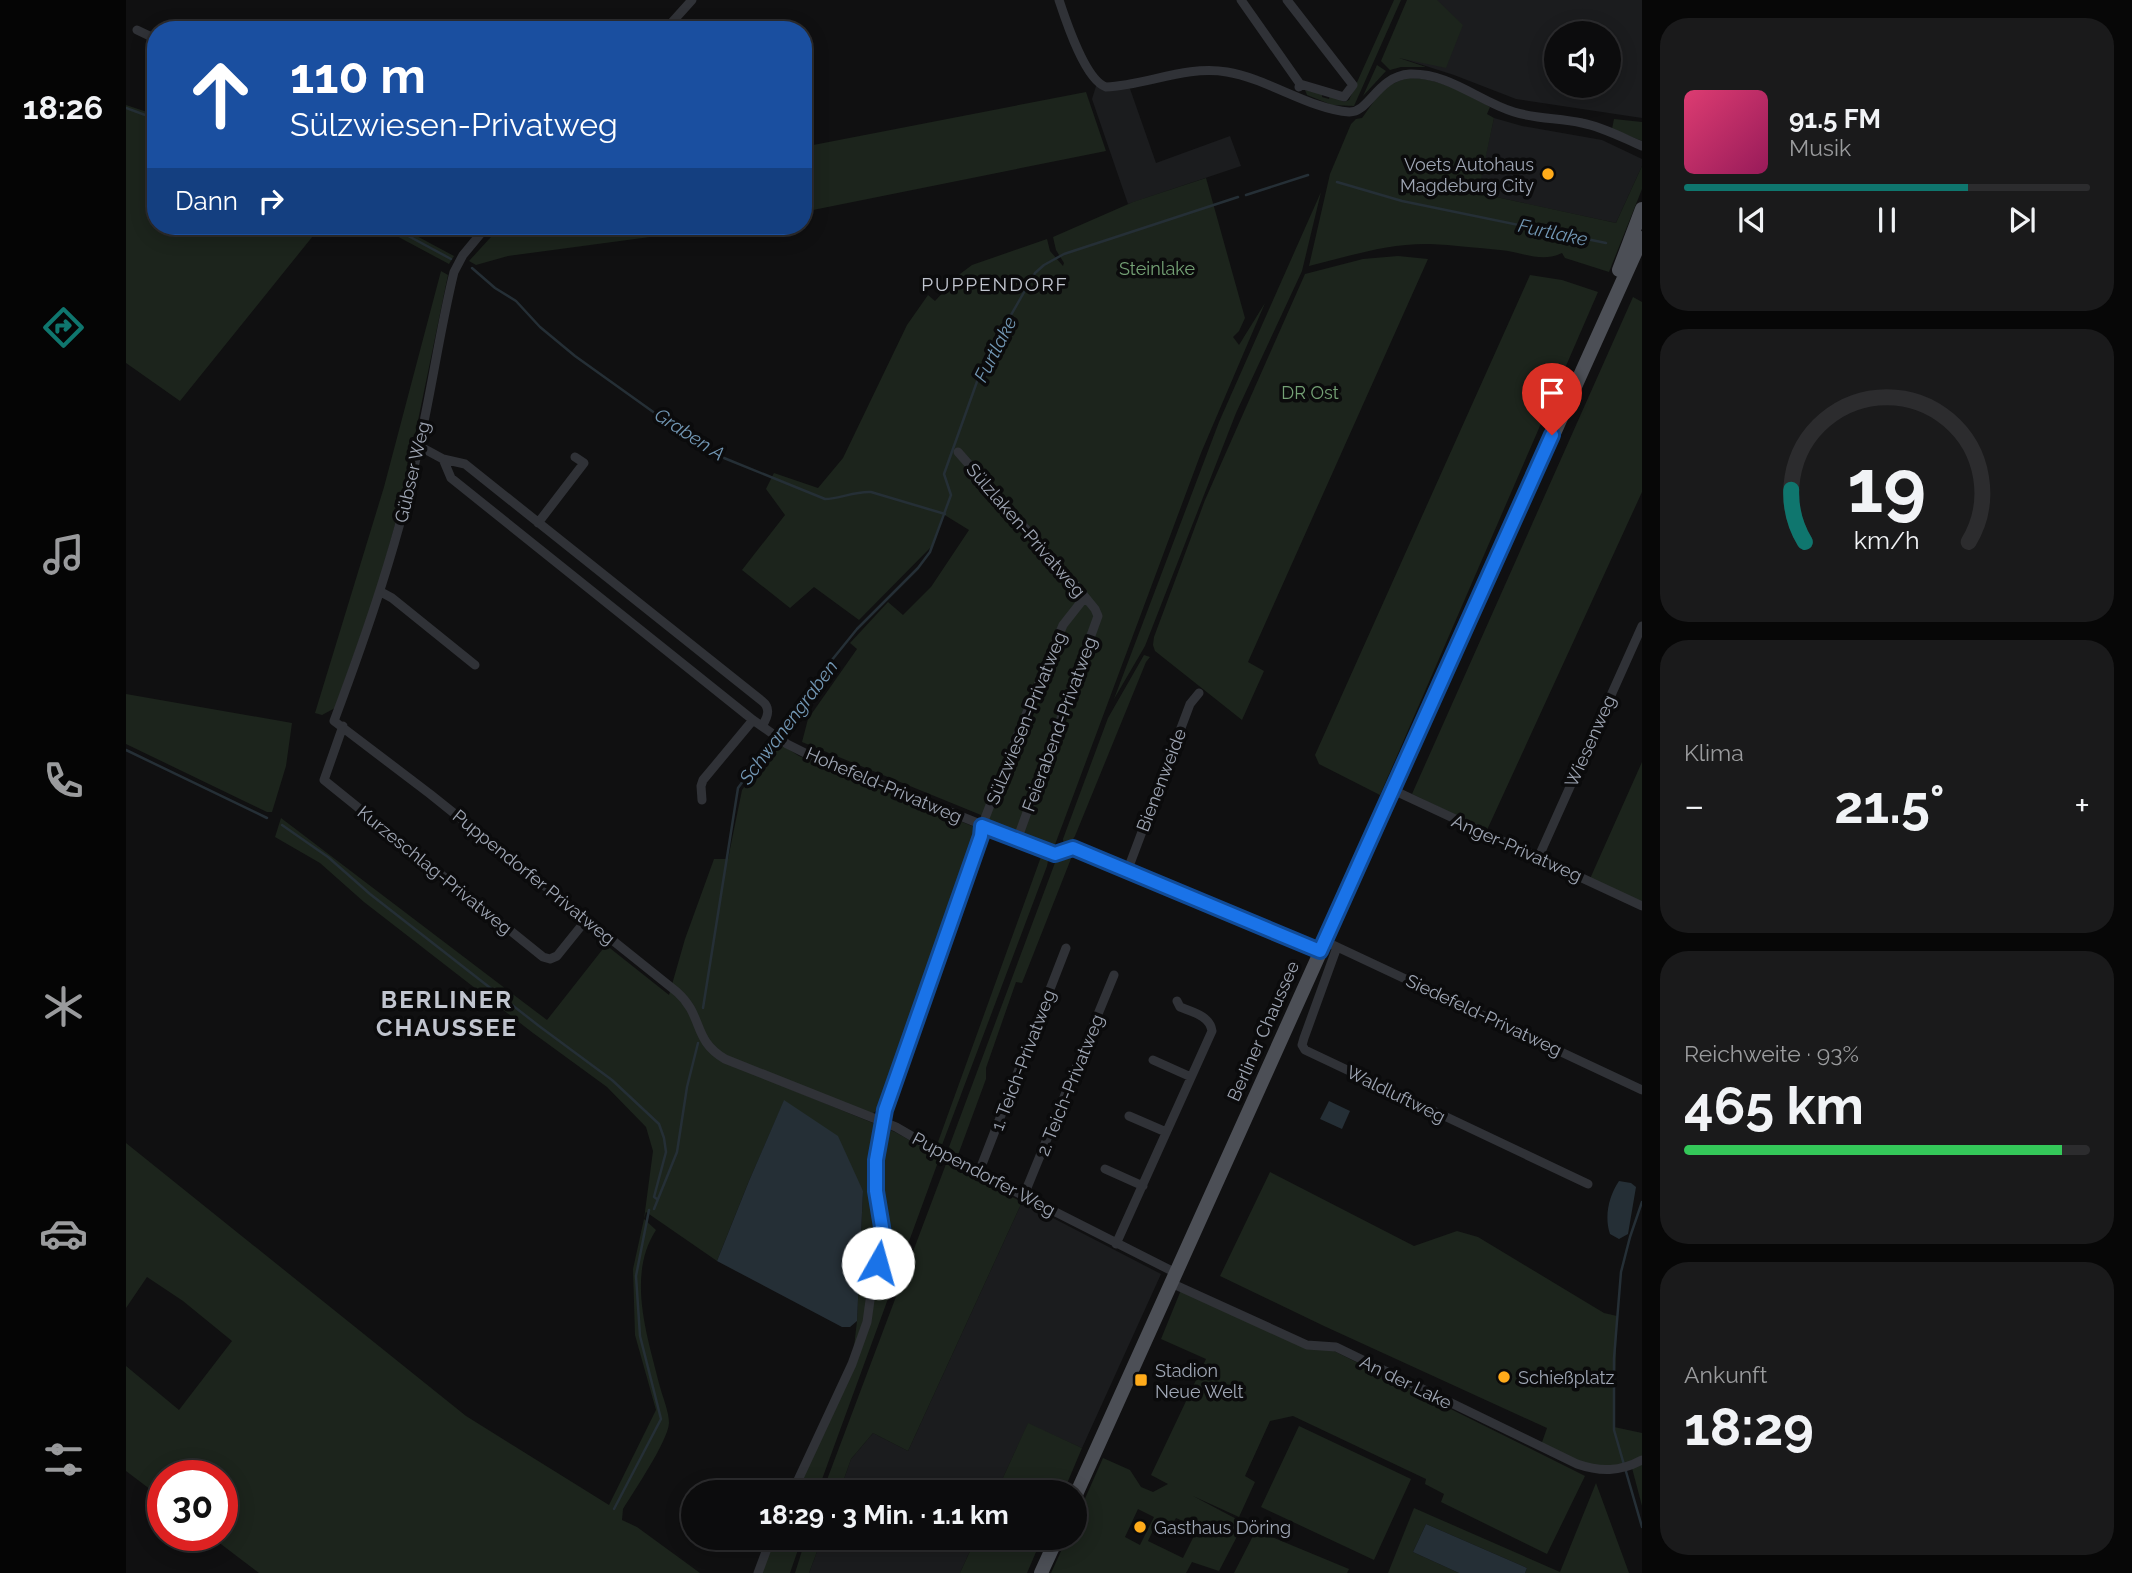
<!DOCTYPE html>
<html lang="de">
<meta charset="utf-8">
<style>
:root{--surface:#0c0c0d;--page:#1a1a1b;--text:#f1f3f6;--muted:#9a9b9d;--line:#2c2c2e;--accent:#0f766e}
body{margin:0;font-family:Raleway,sans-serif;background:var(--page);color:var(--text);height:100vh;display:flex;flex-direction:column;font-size:26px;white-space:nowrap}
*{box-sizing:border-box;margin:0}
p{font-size:23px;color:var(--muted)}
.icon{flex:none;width:38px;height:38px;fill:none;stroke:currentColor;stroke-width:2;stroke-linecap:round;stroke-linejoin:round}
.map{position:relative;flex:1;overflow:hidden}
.drawer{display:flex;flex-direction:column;gap:18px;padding:18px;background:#070707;width:490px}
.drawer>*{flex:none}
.top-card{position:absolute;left:21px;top:21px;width:665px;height:214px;border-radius:28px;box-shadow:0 4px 18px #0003,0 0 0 2px var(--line);background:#1a4fa0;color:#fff;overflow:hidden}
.controls{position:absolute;left:1418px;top:21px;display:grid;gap:14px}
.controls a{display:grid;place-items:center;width:77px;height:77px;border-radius:50%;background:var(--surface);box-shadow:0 4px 18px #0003,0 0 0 2px var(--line);font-size:35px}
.speed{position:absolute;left:21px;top:1460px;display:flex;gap:14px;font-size:35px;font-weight:700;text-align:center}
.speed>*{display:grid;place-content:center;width:91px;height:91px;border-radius:50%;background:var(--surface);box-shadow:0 4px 18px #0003,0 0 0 2px var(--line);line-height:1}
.speed .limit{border:10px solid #d22;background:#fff;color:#111}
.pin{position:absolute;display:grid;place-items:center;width:60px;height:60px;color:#fff;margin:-72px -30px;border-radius:50% 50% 50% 0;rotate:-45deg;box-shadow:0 0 7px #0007}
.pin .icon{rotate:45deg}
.me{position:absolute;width:77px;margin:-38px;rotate:7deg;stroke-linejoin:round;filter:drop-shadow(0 0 5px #0008)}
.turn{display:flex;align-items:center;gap:24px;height:147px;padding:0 28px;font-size:32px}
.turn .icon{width:91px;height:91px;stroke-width:2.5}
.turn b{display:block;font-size:49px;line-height:60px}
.then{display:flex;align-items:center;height:66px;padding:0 28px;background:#0003;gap:14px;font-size:26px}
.big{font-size:52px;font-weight:700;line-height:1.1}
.drawer .tile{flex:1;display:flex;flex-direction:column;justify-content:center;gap:10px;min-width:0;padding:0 24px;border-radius:28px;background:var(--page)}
.drawer .dial{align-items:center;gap:0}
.dial svg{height:182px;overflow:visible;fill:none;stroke:var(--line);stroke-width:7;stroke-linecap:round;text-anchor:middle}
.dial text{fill:var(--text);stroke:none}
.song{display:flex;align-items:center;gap:21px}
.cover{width:84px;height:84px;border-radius:10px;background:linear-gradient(135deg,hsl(340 70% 55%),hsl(330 70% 35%))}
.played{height:7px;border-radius:4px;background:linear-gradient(90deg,var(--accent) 70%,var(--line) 70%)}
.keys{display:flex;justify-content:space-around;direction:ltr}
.heat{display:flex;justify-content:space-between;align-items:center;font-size:38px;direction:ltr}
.charge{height:10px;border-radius:5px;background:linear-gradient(90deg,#34c759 93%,var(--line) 0)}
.trip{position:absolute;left:555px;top:1480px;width:406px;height:70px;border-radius:35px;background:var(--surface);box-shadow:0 4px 18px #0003,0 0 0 2px var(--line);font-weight:700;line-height:70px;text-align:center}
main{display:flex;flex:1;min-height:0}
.tabs{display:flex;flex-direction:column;width:126px;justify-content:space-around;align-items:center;background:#050505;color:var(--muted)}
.tabs .icon{width:49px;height:49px}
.tabs .active{color:var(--accent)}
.tabs b{font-size:32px;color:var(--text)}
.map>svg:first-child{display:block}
.built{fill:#1b1c1e;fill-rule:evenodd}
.green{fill:#1c241c;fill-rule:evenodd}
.water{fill:#252f36}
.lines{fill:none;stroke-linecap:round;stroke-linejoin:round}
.stream{stroke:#252f36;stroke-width:2.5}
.minor{stroke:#303237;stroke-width:9}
.primary{stroke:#4c4f56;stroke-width:14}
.route-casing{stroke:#114b97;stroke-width:18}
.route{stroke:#1a73e8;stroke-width:12}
.poi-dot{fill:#ffab1a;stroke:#0b0b0c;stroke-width:2.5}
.labels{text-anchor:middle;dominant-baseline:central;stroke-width:7;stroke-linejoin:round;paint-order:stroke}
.poi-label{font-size:18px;fill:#9fa6b4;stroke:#0b0b0c;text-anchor:start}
.park-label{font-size:18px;fill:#74a175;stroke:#0b0b0c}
.street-label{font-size:18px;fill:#9fa6b4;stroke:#0b0b0c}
.water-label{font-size:19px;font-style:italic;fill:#7297b4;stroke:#0b0b0c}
.neighbourhood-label{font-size:19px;letter-spacing:2px;fill:#c1c5cf;stroke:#0b0b0c}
.district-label{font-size:24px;font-weight:bold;letter-spacing:2px;fill:#c1c5cf;stroke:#0b0b0c}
</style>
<main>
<nav class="tabs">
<b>18:26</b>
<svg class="icon active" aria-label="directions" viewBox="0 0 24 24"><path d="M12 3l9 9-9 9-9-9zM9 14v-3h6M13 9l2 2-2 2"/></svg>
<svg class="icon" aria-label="music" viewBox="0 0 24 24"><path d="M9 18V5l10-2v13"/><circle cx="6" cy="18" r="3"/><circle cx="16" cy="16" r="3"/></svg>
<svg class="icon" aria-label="phone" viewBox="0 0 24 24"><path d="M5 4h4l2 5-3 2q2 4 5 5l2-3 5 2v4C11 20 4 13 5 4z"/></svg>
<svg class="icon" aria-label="climate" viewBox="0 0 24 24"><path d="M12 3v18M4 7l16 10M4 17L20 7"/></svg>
<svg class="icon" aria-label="car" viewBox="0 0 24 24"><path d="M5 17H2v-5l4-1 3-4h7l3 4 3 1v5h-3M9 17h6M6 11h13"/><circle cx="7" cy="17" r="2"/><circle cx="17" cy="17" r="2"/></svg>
<svg class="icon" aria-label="filters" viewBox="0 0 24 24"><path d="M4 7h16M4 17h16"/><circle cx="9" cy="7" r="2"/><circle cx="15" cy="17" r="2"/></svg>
</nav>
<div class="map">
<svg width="1516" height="1573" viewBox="0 0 1516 1573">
<rect width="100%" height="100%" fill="#101011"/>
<!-- built -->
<path class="built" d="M1286,0h230v118l-126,-19 -62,-24 -66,-21zM1430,33h52v53h-52z
M971,83h31l28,80 74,-27 11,30 -113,38 -36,-105z
M1368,118l28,8 80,14 40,19v7l-26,57 -139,-30z
M896,1202l139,72 -79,174 -54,-24 -32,69h-157l12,-34 22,-26 35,18z
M696,1538h154l-16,35h-151z"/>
<!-- green -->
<path class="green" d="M1268,0h7l-47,106 -22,-1 -25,-10 -2,-5 17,4v3l7,2 1,-4 14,7 5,-2z
M1281,0h30l26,25 -17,43 -47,-10 27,9h-25l-11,3 -9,-9z
M1251,65l9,6 -23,25z
M1283,78c30,0 56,15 81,29l-3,7 7,4 -16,75 138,30 26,-57v23l-33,83 -44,-14 -3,-5c-20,10 -40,-1 -62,-3 -23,-2 -47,-5 -70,-6 -41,-1 -81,12 -121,22l21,-92 21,-50 5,-5 6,-1c16,-21 19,-33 47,-40z
M960,92l20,59 -303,61v-65z
M0,105l30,10v111h165l-141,175 -54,-38z
M1488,119l28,3v19l-30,-12z
M1080,178l39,140 -6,13 -6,6 6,8 26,-42 -64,150 -148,397 -62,-26 -10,-9 -179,-73 6,-23 49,-70 -7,-6 38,-41 15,13 28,-28 38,-57 -26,-16 -12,33 -72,73 -45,-33 -24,21 -48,-38 43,-55 -19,-26 8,-16 44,15 25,-30 64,-133 21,-30 7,6 25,-27 12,-9 75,-26 3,12 13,15 1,-3 -8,-13 -3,-13 80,-35z
M1195,192l-19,79 -66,142 -91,233 -31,53 105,-277z
M252,226h20l56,30 -5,8z
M375,226h231l-224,30 -32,9 -7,-4z
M1272,256l30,3 -180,403 16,9 -22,49 -87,-69 -2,-6 1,-8 51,-137 100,-226 58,-15z
M315,271l7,4 -47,228 -23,83 -43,122 -13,7 -7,-2 69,-226z
M1404,275l32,5 36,12 -218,503 -61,-31 -4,-9z
M1507,297l9,5v190l-155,338 -75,-36z
M1018,655l6,2 -4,5 -71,174 -5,8 -6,2 -1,-7 45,-121z
M0,694l166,29 -6,43 -14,46h-5l-141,-68z
M651,742l22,14 178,72 2,4 -98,275 -9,7 -82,-25 105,43 41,23 2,7 -121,331h-25l60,-129 5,-43 6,-130 -79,-90 -35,80 -32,80 -71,-49 -2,7 12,11c-30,46 -8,108 4,157 3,11 9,25 9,36 -1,18 -35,68 -46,86l-1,11 15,7 63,46h-441l-50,-38h13v-60h-59v24l-37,-28v-105l53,44 53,-69 -49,-40 -36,-24 -21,31v-165l340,273 143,89 47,-95 -21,-75 -2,-66 11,-50 9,-68 -7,-24 -39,-40 -74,-54 -169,-131 -44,-39 -45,-26 6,-19 266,202 59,-75 63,50 16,-56 29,-80h14l14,-69z
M1516,762v144l-53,-25z
M948,851l-52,132 -6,-1 -30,86v11l-28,76 -9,-8 107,-287z
M916,854l7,2 -2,10 -105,279 -3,2 -1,-5z
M820,1164l76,38 -114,249 -35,-18 -22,26 -12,34h-17z
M1144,1172l144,74 43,-15 21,6 126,76 13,3 -3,111 28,6v27l-35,11 -67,-23 7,-20 -223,-102 -104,-50z
M1055,1290l126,55 27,6 251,125 -38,78 -106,-52 3,-8 -19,-10 1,-5 -133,-63 -23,5 -25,55 10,6 -16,35 -46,-21 51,27 -25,48 -27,-9 -6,11h-135l16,-35h7l1,-17 28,-63 27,12 11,17 12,5 15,-8 -17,-9 55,-116 -45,-20zM1012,1509l16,8 -14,28 -15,-8zM1050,1518l22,10 -15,30 -35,-17 9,-19 13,7z
M902,1423l54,25 -19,45h-67z
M1173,1426l112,53 -37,81 -113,-53z
M1516,1463v43l-10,-38z
M1470,1483l33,90h-104l2,-5 -101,-44 -13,28 46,21h-71l26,-65 146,64z
M1130,1530l4,2 89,37 -2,4h-113z
M645,1538h31l-12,35h-32z
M680,1538h16l-13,35h-14z
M850,1538h66l-15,35h-67z"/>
<!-- water -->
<path class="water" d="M658,1100l54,36 25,55 -6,130 -7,6h-8l-125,-66 32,-80z
M1203,1101l21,10 -8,18 -22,-10z
M1493,1181l12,2 5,4 -8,47 -9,5 -9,-5c-6,-18 -1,-38 9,-53z
M1300,1524l101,44 -2,5h-66l-46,-21z"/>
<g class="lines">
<!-- stream -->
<path class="stream" d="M0,108l30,11
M1211,182l65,19 204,42
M1120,195l62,-20
M264,226l61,33
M346,268l23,20 21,13 24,26 35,29 116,83 33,19 101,41c15,0 29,-8 46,-7l74,22
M0,750l141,68
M156,825l46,32 42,37 169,132 73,54 47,44 5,14 2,14 -12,45 3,2
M577,1008l35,-220 85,-117 34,-42 61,-61 12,-16 21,-57 -7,-21 40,-112 51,-89 9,-8 20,-11 174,-57
M1516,1202l-12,35 -9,35 -7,86v72l28,97
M528,1209l23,-57 10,-65 11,-44
M488,1509l47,-90 -21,-83 -4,-60 13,-66"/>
<!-- minor -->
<path class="minor" d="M933,0c7,21 26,80 47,87 41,-2 80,-22 121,-15 39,6 85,38 122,40 20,1 28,-36 61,-38 40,-1 68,27 104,38 22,7 46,6 68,11 21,4 41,15 60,23
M1115,0l59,84 -1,3
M1161,0l66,85 -9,12 -44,-13
M11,30l19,9
M539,30l27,-30
M361,226l-24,29 -9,17c-14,57 -22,116 -35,173 -20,95 -51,185 -85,276l96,73 247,198c27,24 15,48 48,67l171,68 55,32 225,114
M293,446l24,13 8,19 302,242 34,24 28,14 240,96 18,-6 247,103
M832,452l119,135 18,22 3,7 -81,224
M317,459l22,5 297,237c9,7 6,16 0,25
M412,523l46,-60 -9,-6
M255,592l11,6 83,67
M217,726l-19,54 219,177 7,2 7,-3 29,-36
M1267,790l249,116
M576,800l-1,-14 2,-6 50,-60
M1413,856l103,-230
M1002,869l62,-165 9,-11
M1207,945l309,145
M1211,947l-33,91 -2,7 3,5 283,134
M1027,1060l38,17
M1003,1116l37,16
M979,1169l38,17
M853,1172l87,-224
M898,1195l90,-220
M990,1244l96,-213c-2,-15 -19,-19 -32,-24l-3,-6
M1045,1283l136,62 29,2 241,117c23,8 43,8 65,-4
M666,1493l60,-129 15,-42 4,-29 13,-54 -8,-48v-30l9,-51 96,-274 1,-10 27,-70 54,-131 22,-28
M632,1573l13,-35"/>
<!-- primary -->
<path class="primary" d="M1493,270l23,-61
M948,1499l568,-1261
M915,1573l16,-35"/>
</g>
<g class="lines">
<!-- route casing -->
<g class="route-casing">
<path id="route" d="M752,1263l6,-24 -8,-48v-31l9,-50 96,-274 1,-10 73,28 18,-6 247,103 232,-516"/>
</g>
<!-- route -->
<use href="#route" class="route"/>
</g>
<!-- markers -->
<g class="poi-dot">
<circle cx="1422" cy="174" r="7"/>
<circle cx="1378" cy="1377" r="7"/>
<rect x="1008" y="1373" width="14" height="14" rx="3.5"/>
<circle cx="1014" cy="1527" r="7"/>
</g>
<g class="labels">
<!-- poi labels -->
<g class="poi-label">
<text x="1408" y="164" text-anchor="end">Voets Autohaus<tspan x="1408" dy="21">Magdeburg City</tspan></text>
<text x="1029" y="1370">Stadion<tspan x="1029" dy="21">Neue Welt</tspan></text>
<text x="1392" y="1377">Schießplatz</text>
<text x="1028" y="1527">Gasthaus Döring</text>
</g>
<!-- park labels -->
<g class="park-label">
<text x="1031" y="268">Steinlake</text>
<text x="1184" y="392">DR Ost</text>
</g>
<!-- street labels -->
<g class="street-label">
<text transform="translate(286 472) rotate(-77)">Gübser Weg</text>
<text transform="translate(900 530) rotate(49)">Sülzlaken-Privatweg</text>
<text transform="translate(900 718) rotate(-68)">Sülzwiesen-Privatweg</text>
<text transform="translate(933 724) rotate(-70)">Feierabend-Privatweg</text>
<text transform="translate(1464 741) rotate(-66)">Wiesenweg</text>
<text transform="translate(1035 780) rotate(-69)">Bienenweide</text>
<text transform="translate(758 785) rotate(23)">Hohefeld-Privatweg</text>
<text transform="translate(1391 848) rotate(24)">Anger-Privatweg</text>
<text transform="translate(309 870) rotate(39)">Kurzeschlag-Privatweg</text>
<text transform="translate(408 877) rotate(39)">Puppendorfer Privatweg</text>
<text transform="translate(1358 1015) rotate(25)">Siedefeld-Privatweg</text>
<text transform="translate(1137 1031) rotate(-66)">Berliner Chaussee</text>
<text transform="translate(897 1060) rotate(-69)">1. Teich-Privatweg</text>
<text transform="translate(944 1085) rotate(-68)">2. Teich-Privatweg</text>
<text transform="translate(1270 1094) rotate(26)">Waldluftweg</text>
<text transform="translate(858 1174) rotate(28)">Puppendorfer Weg</text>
<text transform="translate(1280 1382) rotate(26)">An der Lake</text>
</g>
<!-- water labels -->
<g class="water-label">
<text transform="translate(1427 232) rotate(12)">Furtlake</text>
<text transform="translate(869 349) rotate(-63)">Furtlake</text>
<text transform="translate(564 434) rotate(33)">Graben A</text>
<text transform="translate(662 722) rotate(-53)">Schwanengraben</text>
</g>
<!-- neighbourhood labels -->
<g class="neighbourhood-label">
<text x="869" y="284">PUPPENDORF</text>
</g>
<!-- district labels -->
<g class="district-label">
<text x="321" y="999">BERLINER<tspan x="321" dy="28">CHAUSSEE</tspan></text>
</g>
</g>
</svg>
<div class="controls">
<a><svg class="icon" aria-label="sound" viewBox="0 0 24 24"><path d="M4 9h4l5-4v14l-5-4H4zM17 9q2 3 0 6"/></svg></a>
</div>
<div class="speed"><div class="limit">30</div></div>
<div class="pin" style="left:1426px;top:435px;background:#d93025"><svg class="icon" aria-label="arrive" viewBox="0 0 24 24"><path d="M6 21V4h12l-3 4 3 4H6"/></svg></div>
<svg class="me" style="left:752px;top:1263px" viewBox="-20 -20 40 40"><circle r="19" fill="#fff"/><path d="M0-13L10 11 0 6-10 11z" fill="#1a73e8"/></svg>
<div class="trip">18:29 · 3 Min. · 1.1 km</div>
<div class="top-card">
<div class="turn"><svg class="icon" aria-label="ahead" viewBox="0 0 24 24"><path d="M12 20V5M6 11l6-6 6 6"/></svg><div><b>110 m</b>Sülzwiesen-Privatweg</div></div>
<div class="then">Dann<svg class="icon" aria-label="right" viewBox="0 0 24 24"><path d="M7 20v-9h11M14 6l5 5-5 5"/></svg></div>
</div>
</div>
<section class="drawer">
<div class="tile">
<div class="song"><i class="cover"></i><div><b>91.5 FM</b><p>Musik</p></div></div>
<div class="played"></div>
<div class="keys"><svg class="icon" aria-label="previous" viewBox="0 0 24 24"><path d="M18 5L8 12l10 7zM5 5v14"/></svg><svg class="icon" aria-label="pause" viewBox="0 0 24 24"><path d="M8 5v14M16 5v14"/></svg><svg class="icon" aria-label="next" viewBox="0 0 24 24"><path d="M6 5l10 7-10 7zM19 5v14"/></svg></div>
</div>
<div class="tile dial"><svg viewBox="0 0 100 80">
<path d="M14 69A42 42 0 1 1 86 69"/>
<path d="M14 69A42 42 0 0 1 8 46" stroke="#0f766e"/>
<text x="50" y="56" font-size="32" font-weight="700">19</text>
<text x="50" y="72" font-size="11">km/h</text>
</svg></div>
<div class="tile"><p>Klima</p>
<div class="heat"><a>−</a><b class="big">21.5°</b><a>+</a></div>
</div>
<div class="tile"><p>Reichweite · 93%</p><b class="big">465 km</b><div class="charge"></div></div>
<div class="tile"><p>Ankunft</p><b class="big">18:29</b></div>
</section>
</main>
